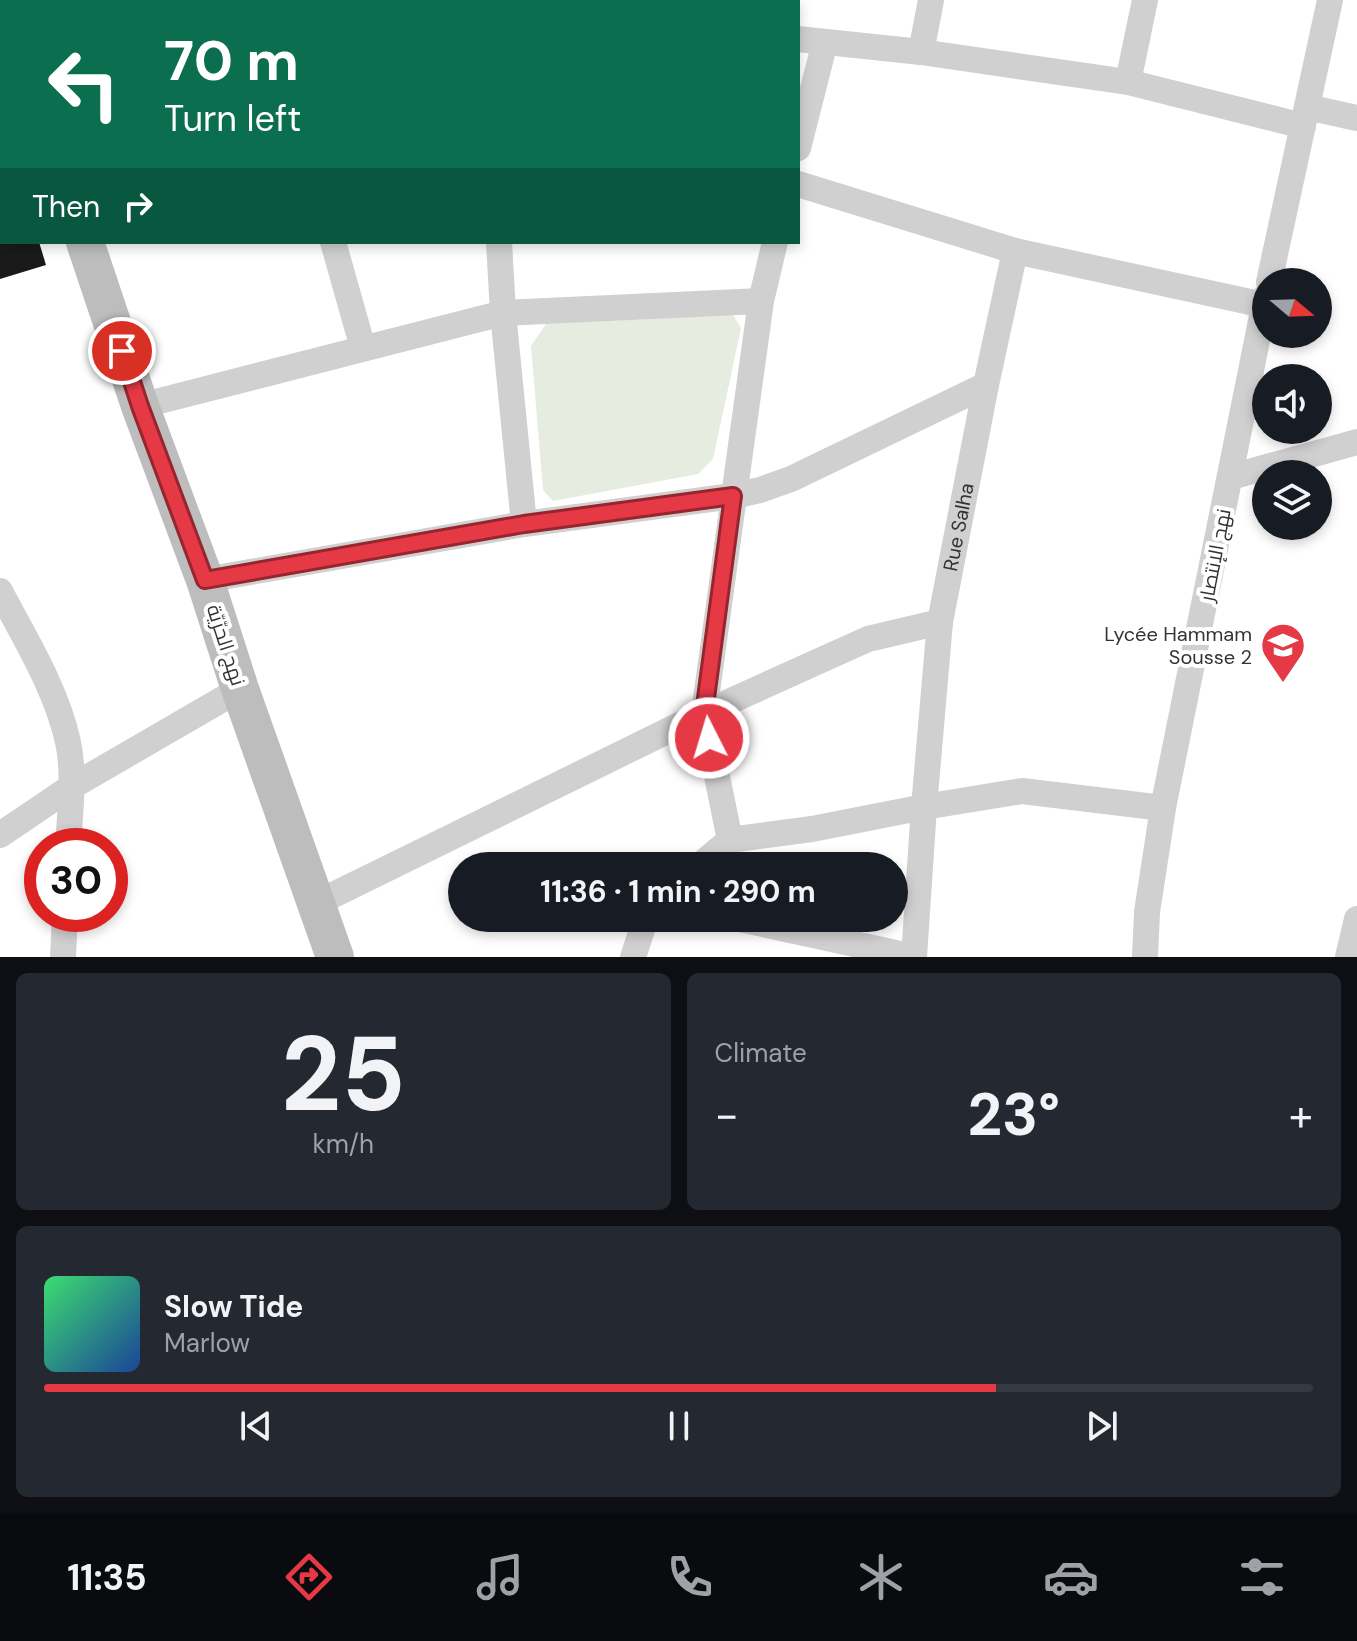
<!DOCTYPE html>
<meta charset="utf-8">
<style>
:root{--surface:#171b24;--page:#242831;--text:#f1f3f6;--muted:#9ea1a6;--line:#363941;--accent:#e63946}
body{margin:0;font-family:"DM Sans",Cairo,sans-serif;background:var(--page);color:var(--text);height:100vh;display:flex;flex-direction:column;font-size:30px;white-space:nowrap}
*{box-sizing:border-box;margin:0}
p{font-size:26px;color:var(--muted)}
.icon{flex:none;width:44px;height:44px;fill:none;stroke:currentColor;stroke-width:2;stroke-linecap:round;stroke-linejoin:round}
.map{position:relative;height:957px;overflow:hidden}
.details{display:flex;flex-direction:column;gap:16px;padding:16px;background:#0d0f14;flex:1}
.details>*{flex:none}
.banner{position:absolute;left:0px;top:0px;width:800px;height:244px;box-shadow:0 4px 12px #0003;background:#0b6e4f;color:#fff;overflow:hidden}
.needle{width:52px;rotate:109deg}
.tools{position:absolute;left:1252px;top:268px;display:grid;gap:16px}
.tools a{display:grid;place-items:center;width:80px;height:80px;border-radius:50%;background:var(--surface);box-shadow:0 4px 12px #0003;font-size:40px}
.speed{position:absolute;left:24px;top:828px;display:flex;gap:16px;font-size:40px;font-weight:700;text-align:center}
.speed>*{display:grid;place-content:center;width:104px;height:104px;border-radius:50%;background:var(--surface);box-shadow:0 4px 12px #0003;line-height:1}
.speed .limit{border:12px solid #d22;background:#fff;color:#111}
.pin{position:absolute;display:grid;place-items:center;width:68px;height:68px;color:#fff;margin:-34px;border:4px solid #fff;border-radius:50%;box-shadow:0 2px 8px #0007}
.me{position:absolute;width:88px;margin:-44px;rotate:355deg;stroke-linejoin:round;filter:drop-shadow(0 0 6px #0008)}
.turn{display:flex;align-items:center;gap:28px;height:168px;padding:0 32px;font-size:36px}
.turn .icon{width:104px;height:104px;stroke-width:2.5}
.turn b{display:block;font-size:56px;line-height:68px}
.then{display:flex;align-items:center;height:76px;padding:0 32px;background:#0003;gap:16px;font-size:30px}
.big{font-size:60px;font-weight:700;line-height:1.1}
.details .card{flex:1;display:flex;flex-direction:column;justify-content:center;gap:12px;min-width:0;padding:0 28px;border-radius:12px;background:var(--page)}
.details .dial{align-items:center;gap:0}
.dial b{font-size:104px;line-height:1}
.song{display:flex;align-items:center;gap:24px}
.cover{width:96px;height:96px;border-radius:12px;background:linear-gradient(135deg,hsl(140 70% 55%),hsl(220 70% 35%))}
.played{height:8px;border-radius:4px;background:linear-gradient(90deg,var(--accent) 75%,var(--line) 75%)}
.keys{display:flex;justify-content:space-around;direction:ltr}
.heat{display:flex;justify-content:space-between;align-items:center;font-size:44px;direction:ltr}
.details .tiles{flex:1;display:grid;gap:16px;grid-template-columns:1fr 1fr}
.card:last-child{grid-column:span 2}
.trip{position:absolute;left:448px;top:852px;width:460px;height:80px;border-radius:40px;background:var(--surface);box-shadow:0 4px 12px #0003;font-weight:700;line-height:80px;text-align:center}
.tab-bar{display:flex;height:128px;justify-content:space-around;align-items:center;background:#090b0e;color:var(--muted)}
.tab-bar .icon{width:56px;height:56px}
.tab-bar .on{color:var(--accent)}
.tab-bar b{font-size:36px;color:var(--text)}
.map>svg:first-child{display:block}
.green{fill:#e6ecdf}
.building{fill:#1a1a1a}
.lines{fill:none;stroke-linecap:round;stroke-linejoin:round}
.street{stroke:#d0d0d0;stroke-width:26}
.secondary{stroke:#bdbdbd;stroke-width:38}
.route-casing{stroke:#96252e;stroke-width:20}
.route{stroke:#e63946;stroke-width:14}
.labels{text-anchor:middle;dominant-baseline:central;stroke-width:8;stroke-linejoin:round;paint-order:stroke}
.street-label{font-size:20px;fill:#333;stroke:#fff}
.poi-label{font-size:20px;fill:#333;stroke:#fff;text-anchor:end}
</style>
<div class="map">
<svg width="1357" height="957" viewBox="0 0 1357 957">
<rect width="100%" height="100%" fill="#fff"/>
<!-- green -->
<path class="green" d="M733,315l8,13 -28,131 -15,15 -145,27 -10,-11 -12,-144 15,-22z"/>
<!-- building -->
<path class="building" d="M0,242h39l7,23 -46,14z"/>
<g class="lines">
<!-- street -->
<g class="street">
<path d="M264,0l1,2"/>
<path d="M504,0l15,2"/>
<path d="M661,2v-2"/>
<path d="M798,39l123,13 207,30 175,44"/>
<path d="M921,52l10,-52"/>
<path d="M1128,82l17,-82"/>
<path d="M1307,107l50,11"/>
<path d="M798,148l27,-106"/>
<path d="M798,184l217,67 249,54"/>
<path d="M333,242l30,106"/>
<path d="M499,242l4,71 21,211"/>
<path d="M1269,282l61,-282"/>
<path d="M140,406l363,-93 258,-12"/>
<path d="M1231,477l126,-35"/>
<path d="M205,580l319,-56 209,-28 27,-6 31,-11 195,-94"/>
<path d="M0,591c25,48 56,97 68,151 7,33 2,70 0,104"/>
<path d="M0,835l71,-48 169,-98"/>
<path d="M730,840l-26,-127 57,-412 14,-59"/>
<path d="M699,866l31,-26 82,-11 112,-22 98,-16 141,17"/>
<path d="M317,903l387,-190 164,-74 72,-17"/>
<path id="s1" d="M735,918l179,39 10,-150 16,-185 46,-237 29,-134"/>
<path d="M63,957l2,-43"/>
<path d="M633,957l13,-39"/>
<path d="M1145,957l2,-45 16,-104 103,-512"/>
<path d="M1348,957l9,-38"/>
</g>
<!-- secondary -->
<path class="secondary" d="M17,0l1,2
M0,62l2,3
M85,242l55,164 65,174 35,109 95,268"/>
</g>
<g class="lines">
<!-- route casing -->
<g class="route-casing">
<path id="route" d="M122,351l18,55 65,174 319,-56 209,-28 -29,217 5,25"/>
</g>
<!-- route -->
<use href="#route" class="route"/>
</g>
<!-- icons -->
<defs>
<g id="university-pin" transform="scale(2.3)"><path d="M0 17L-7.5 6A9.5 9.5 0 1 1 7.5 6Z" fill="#e63946" stroke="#fff"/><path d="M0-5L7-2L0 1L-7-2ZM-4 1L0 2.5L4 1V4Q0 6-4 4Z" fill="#fff"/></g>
</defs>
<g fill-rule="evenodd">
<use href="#university-pin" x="1283" y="645"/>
</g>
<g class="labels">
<!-- street labels -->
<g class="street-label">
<text stroke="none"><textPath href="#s1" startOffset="616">Rue Salha</textPath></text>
<text transform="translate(1215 555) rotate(-79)">نهج الإنتصار</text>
<text transform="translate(226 645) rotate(72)">نهج الحرّيّة</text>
</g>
<!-- poi labels -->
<g class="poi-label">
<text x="1252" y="634">Lycée Hammam<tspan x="1252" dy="23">Sousse 2</tspan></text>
</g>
</g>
</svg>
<div class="tools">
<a><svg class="needle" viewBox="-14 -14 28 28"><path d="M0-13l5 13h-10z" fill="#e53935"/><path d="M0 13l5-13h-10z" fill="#9ea1a6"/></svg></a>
<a><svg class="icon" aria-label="sound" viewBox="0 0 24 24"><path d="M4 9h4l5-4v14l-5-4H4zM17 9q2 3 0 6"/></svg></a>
<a><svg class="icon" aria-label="layers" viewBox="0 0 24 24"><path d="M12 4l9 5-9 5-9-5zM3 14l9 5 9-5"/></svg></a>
</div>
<div class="speed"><div class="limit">30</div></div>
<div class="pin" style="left:122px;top:351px;background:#d93025"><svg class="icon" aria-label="arrive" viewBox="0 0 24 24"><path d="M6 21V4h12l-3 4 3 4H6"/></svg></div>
<svg class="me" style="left:709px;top:738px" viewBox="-20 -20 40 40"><circle r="17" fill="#e63946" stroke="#fff" stroke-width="3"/><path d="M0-11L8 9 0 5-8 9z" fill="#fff"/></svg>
<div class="trip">11:36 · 1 min · 290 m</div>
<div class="banner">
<div class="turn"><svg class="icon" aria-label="left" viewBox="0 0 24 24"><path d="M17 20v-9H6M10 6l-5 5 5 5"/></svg><div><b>70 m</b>Turn left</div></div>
<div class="then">Then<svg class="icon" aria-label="right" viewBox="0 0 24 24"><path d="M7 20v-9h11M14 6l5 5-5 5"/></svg></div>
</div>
</div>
<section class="details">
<div class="tiles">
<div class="card dial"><b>25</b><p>km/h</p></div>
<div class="card"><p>Climate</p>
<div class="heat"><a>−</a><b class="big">23°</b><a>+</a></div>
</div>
<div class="card">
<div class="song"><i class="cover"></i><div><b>Slow Tide</b><p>Marlow</p></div></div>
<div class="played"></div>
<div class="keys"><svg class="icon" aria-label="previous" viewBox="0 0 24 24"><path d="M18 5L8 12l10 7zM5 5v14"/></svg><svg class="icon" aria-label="pause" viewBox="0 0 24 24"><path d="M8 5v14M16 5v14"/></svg><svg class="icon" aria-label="next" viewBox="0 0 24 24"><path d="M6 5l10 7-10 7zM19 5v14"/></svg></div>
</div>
</div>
</section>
<nav class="tab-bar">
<b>11:35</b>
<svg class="icon on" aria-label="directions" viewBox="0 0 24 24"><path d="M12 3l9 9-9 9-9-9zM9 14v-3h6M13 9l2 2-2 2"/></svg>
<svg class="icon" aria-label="music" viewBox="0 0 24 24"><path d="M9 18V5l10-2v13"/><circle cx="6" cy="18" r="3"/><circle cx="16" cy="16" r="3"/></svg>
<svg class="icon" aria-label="phone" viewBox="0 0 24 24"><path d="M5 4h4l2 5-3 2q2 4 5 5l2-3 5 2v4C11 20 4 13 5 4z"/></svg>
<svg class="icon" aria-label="climate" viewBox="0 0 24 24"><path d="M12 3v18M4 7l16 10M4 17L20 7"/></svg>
<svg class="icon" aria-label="car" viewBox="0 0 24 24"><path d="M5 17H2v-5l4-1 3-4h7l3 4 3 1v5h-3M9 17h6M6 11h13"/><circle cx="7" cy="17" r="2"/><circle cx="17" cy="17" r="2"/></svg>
<svg class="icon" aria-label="filters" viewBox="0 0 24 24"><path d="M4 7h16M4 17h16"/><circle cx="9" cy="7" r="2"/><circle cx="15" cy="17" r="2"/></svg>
</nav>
